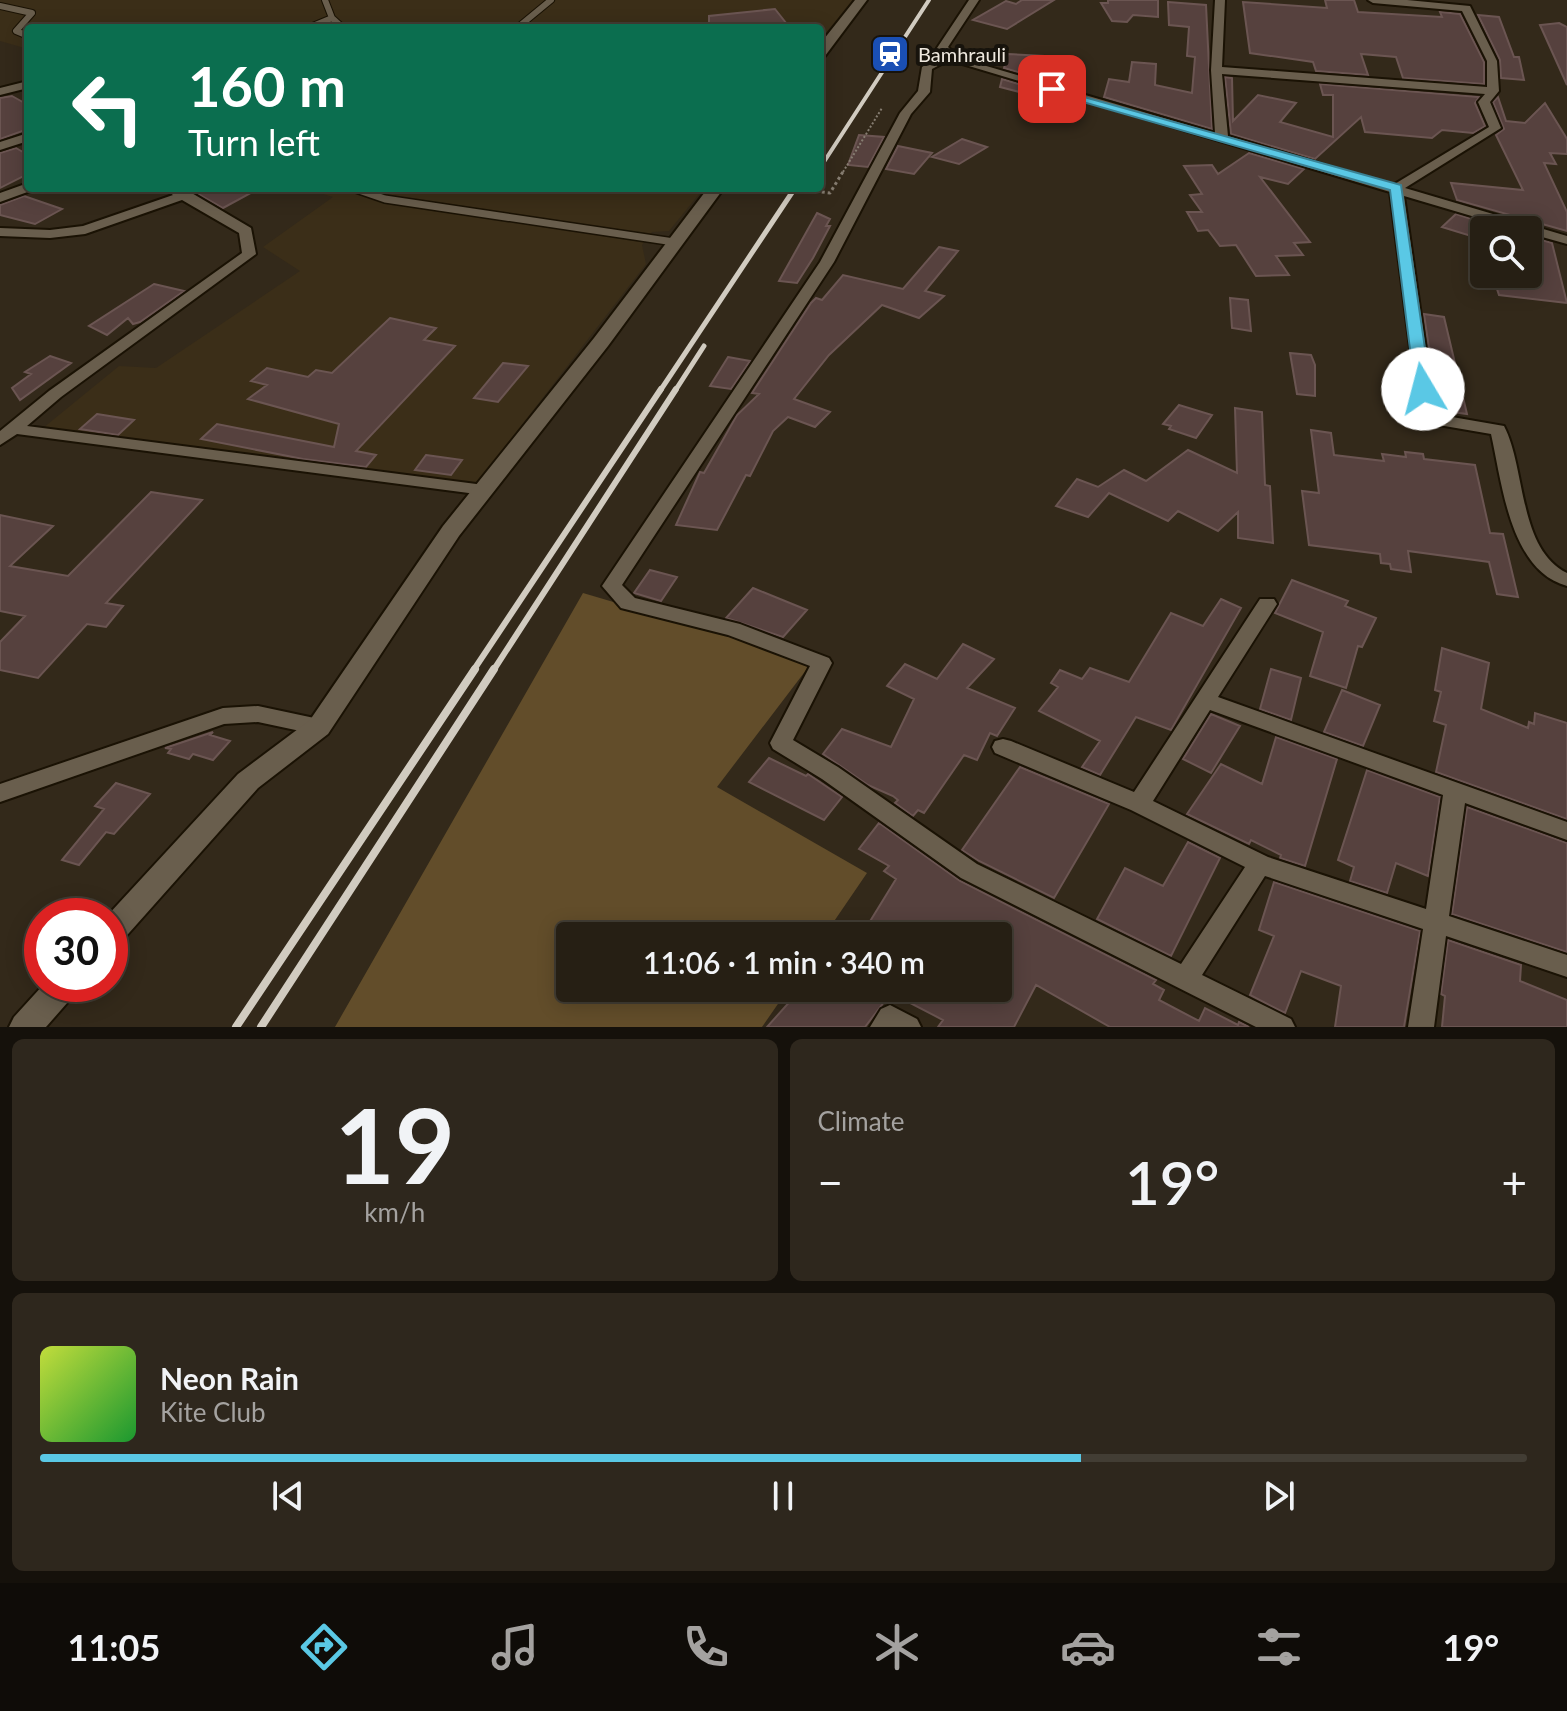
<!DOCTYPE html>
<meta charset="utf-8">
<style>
:root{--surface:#261f14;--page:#2e271d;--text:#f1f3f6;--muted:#a4a2a0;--line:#423d34;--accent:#5ac8e5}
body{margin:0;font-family:Lato,sans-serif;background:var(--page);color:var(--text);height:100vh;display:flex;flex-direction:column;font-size:30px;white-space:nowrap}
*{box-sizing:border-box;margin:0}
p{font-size:26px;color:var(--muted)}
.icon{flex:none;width:44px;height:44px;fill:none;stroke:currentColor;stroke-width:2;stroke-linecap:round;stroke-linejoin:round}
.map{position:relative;height:1027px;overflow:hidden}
.drawer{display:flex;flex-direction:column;gap:12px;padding:12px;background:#15110b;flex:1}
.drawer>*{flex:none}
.hud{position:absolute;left:24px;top:24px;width:800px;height:168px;border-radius:8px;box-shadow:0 4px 20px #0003,0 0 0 2px var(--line);background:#0b6e4f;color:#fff;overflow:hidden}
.controls{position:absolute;left:1470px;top:216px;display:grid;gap:16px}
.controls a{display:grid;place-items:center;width:72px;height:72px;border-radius:8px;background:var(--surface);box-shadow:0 4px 20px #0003,0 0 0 2px var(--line);font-size:40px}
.speed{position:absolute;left:24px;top:898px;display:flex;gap:16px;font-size:40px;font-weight:700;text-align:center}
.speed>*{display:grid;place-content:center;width:104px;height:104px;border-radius:50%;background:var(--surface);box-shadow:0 4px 20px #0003,0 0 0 2px var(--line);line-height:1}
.speed .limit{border:12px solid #d22;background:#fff;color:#111}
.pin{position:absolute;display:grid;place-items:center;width:68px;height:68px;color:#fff;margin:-34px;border-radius:16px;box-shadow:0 4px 12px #0006}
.me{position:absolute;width:88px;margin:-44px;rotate:352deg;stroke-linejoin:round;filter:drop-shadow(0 0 6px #0008)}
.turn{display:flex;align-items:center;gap:28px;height:168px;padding:0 32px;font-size:36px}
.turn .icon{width:104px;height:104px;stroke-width:2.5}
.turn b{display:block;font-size:56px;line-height:68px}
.big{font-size:60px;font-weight:600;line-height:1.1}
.drawer .card{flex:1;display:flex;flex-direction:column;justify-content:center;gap:12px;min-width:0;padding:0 28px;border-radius:12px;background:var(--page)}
.drawer .dial{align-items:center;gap:0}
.dial b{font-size:104px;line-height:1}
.song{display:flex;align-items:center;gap:24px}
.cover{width:96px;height:96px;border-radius:12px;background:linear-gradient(135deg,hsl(70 70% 55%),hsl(130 70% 35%))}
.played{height:8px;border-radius:4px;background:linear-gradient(90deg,var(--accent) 70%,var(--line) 70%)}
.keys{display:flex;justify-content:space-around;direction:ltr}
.heat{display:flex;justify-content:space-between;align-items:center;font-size:44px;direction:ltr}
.drawer .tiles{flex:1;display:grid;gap:12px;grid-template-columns:1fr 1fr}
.card:last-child{grid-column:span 2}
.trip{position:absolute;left:556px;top:922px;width:456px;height:80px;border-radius:8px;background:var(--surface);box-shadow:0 4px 20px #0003,0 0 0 2px var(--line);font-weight:600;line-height:80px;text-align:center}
.tabs{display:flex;height:128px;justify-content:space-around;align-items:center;background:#0f0c08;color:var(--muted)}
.tabs .icon{width:56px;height:56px}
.tabs .current{color:var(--accent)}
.tabs b{font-size:36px;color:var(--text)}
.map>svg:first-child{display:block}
.built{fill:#3b2e18}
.green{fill:#624d2a}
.building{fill:#56413e;stroke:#6b5552;stroke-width:2}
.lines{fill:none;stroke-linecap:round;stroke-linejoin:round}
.service-far1-casing{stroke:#1a1204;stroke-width:8}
.service-casing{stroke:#1a1204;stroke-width:10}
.minor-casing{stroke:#1a1204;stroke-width:4}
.secondary-casing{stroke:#1a1204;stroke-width:4}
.service-far1{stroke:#695e4d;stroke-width:6}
.service{stroke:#695e4d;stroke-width:7}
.minor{fill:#695e4d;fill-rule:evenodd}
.secondary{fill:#695e4d;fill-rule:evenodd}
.rail-far3{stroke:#d1cbc0;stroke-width:4}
.rail-far2{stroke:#d1cbc0;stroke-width:5}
.rail-far1{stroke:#d1cbc0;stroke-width:6}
.rail{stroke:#d1cbc0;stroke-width:8}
.path-bridge-far1{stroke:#867d71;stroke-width:2;stroke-dasharray:2 2;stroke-linecap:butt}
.path-bridge{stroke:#867d71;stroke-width:3;stroke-dasharray:3 3;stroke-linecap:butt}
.route{fill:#5ac8e5;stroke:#3a8295;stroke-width:2}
.labels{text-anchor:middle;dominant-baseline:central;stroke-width:8;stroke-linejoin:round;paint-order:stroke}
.far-poi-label{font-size:20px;fill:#eee8de;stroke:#17130c;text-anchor:start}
</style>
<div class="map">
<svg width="1567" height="1027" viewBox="0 0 1567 1027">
<rect width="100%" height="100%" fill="#33291a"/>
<!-- built -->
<path class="built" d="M0,0h853l-33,40v-12h-792v21l-28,-8z
M303,188h401l-35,43 -17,1 -10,13 4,19 -169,219 -440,-50 82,-67 37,2 144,-97 -37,-24 70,-50z"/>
<!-- green -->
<path class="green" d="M583,593l230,68 -96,126 150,86 -43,63h-254v52h219l-27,39h-427z"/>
<!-- building -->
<path class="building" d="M1022,0h32l-47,29 -34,-9 33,-19 10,3z
M1108,0h50v17l-25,-2 -6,7 -15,-1 -11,-18h7z
M1325,0h29l4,12 84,5 -2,-5 20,2 24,48v22l-81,-6 -7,-21 -35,-3 7,21 -52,-4 -3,-9 -63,-9 -7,-51 84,6z
M1168,2l38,3 6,124 -108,-32 5,-18 20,3 3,-20 24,2 -1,21 37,8 3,-36 -8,-1 2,-29 -20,-2z
M775,9l15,19h-81v-12z
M1478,15l21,2 15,40h5l5,23 -23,-2 -1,-18z
M1559,23l8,4v58l-27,-60z
M1008,54l55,3 -3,27 -56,-16z
M1225,77l7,1 1,43 25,-26 38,8 -16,19 53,15v-42h-10l-3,-11 159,13 -4,6 10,23 -12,7 -31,-3 -10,8 -67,-6 -4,-15 -46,42 -84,-25z
M1002,79l56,17v6l-58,-15z
M12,96l16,9v24l-28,10v-41z
M1498,97l8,24 19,2 20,-20 22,36v15l-17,-1 6,11 -12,-1 23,49v19l-110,-31 -6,-17 72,7 -27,-55 8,-6 -11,-27z
M859,135l25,2 -16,30 -20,-2z
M962,139l25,8 -28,17 -27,-7z
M898,146l34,7 -18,21 -28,-5z
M16,148l12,7v19l-28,14v-35z
M1249,153l55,16 -16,15 -28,-7 50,65 -16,1 9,12 -27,1 13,19 -33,1 -20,-31 -16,1 -12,-16 -10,1 -11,-19h15l-12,-17 12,-1 -18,-28 28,-1 6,9z
M188,188h72l-37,20z
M24,196l38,13 -27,15 -35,-9v-10z
M817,213l13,6 -4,7h4l-17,32 -16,25 -18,-2z
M1456,214l28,9v17l-42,-13z
M1528,236l24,7 15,60 -68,-8 -7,-21h36z
M939,247l19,4 -33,40 19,5 -25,22 -37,-13 -53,50 -35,44 36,13 -15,15 -27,-10 -15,14 -23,45 -4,-1 -29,55 -41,-5 24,-53 4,1 33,-58 22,-21 -7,-1 59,-90 5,-5 6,2 21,-25 60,14z
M154,284l30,7 -44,31 -7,2 -5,-6 -21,17 -18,-9z
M1230,298l18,2 3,31 -19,-3z
M1424,314l20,3 23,97 -29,-4z
M390,318l46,10 -12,12 31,6 -99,105 20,4 -10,12 -63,-8 -102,-20 16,-15 117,23 5,-23 -91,-25 19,-14 -16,-4 16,-13 41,9 8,-7 16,3z
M1290,353l21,2 4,10v31l-18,-2z
M50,356l21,7 -51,37 -8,-12 19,-14 -6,-2z
M728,357l22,4 -19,28 -21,-3z
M503,363l25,3 -30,36 -24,-4z
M1179,405l33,10 -16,23 -27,-9 2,-3 -8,-2z
M1235,408l27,4 3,73 5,1 3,57 -35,-5v-26l-20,19 -40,-20 -10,10 -59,-28 -21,24 -32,-11 21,-27 21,8 26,-17 22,11 42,-31 49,23z
M97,414l37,6 -16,15 -38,-6z
M1311,430l20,3 3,22 50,6 -2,-7 24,3 -1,-5 18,2 1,5 51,6 15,68 13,1 15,63 -21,-3 -8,-32 -81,-11 3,21 -20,-3 -1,-5 -9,-1 -1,-9 -71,-9 -7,-54 17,2z
M426,455l36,5 -11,15 -36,-5z
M151,492l51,8 -96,103 17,3 -17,21 -19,-3 -49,54 -38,-8v-28l25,-26 -25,-5v-96l53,11 -43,40 58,10z
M650,570l27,7 -16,24 -27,-8z
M1292,580l56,21 -3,5 31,12 -14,29 -4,-1 -12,42 -36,-12 13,-44 -48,-19z
M753,588l54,22 -24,27 -57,-19z
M1221,599l20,9 -70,122 -35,-13 -36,58 -18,-8 18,-26 -61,-30 19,-24 -7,-4 9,-13 22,9 8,-11 39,14 42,-69 32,13z
M963,644l31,15 -27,29 48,20 -18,28 -7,-3 -13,27 -13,-5 -40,58 -6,-3 -5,6 -18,-13 3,-3 -5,-4 -25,-11 -45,-31 19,-25 49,18 23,-48 -27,-13 18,-22 32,15z
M1442,648l47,15 -8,46 47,19 1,-6 5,2 1,-11 32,10v96l-131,-47 10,-47 -12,-4 7,-29 -6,-2z
M1271,669l30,9 -10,42 -31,-11z
M1342,690l38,15 -17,41 -39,-14z
M1211,714l29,12 -29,47 -28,-14z
M213,732l-3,3 20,6 -17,19 -20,-6 -4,5 -21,-6 3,-4 -6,-1z
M1276,737l61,22 -32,107 -25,-8 1,-3 -30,-15 -2,4 -62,-30 34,-50 41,20z
M769,758l37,18 2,-2 34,23 -18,23 -75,-38z
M1020,767l89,37 -55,94 -75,-37 -17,-11z
M1367,770l73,27 -12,79 -32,-13 -9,30 -37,-12 4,-14 -16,-7z
M116,783l34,11 -36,40 -8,-2 -27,33 -17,-5 42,-51 -9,-3z
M1467,807l100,36v109l-115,-38z
M879,823l81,58 196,99 -3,4 11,6 -5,10 40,21 6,-13 33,17 1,-3 10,5h-139l-74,-42 -22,42h-76l5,-7 -52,-27 -26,34h-98l35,-39h196v-52h-137l35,-57 -12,-8 5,-5 -30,-17z
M1188,842l32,16 -49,98 -74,-37 28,-51 38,18z
M1274,882l146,49 -16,96h-69l6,-41 -40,-15 -16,42 -35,-18 24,-59 -15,-6z
M1448,940l73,25 -1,16 47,19v27h-125l3,-31 -4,-2z"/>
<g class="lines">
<!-- service-far1 casing -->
<g class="service-far1-casing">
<path id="service-far1" d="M325,0l7,18 11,10
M0,6l32,7 -16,18 12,5
M308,28l24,-10
M517,28l34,-28"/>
</g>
<!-- service casing -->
<g class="service-casing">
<path id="service" d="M353,188l32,11 289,43"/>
</g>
<!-- minor casing -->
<g class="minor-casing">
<path id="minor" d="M969,0h10l-31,47 11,11 256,75 -4,-63 4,-70h10l-3,67 265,20v-26l-25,-50 -89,-8 -5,-3h39l63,6 27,55 2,30 -9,11 11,26 -96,60 162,48v8l-39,-11v-3h-9l-115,-34 31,218 69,12c22,42 14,123 63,147v13c-57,-15 -65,-103 -76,-152l-64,-11 -8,-5 -29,-226 -441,-132 -17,9 -2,23 -19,22 -77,148 -212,323 13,13 105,26 89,34 3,5 -39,77 45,27 139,97 204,100 64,-97 -114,-57 -136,-57 -3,-6 3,-6 8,-2 8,2 123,51 126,-193h14l3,5 -59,93 349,125v18l-102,-37 -16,113 118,39v22l-121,-41 -12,91h-26l15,-98 -158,-53 -63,99 89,44 4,8h-39l-295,-149 -139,-99 -49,-30 -3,-6 40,-77 -82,-31 -107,-27 -19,-22 218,-324 80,-149 18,-22 4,-24 21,-13 -6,-6zM1222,74l263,20 -7,8 11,25 -96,58 -165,-49zM1210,710l233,85 -17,114 -158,-52 -115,-56z
M28,81v7l-28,7v-7z
M28,133v8l-28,9v-8z
M28,183v5l5,2 -33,12v-9z
M164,188h15l11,4 61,36 5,26 -195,143 -34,29 457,59 9,5 -3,4 -6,1 -467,-61 -17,11v-14l49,-40 193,-138 -3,-20 -57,-33 -97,34 -35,4 -50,-2v-8l50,2 33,-4 90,-31z
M258,706l61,13 8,2 3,6 -3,6 -8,2 -61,-13 -34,2 -224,78v-18l223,-76z
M890,1005l27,14 4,8h-51l11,-18z"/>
</g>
<!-- secondary casing -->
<g class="secondary-casing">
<path id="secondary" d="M855,0h12l-42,56 -5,1v-13z
M708,188h16l-116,158 -149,190 -131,198 -70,54 -137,154 -11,4v-30h-3l131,-142 72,-54 133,-194 151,-188z
M44,984h36l-5,10 -29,33h-37l5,-10z"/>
</g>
<!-- service-far1 -->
<use href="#service-far1" class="service-far1"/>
<!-- service -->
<use href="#service" class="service"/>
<!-- minor -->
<use href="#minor" class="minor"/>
<!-- secondary -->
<use href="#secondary" class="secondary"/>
<!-- rail-far3 -->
<path class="rail-far3" d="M820,168l109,-168"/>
<!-- rail-far2 -->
<path class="rail-far2" d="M660,391l135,-203
M675,391l29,-45"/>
<!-- rail-far1 -->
<path class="rail-far1" d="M473,671l188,-282
M493,671l183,-282"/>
<!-- rail -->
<path class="rail" d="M236,1027l239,-358
M261,1027l233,-358"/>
<!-- path-bridge-far1 -->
<path class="path-bridge-far1" d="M843,172l39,-64"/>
<!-- path-bridge -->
<path class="path-bridge" d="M792,188l38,5 14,-23"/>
</g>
<!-- route -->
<path class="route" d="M1048,87l353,98 30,204 -2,3h-11l-3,-3 -25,-199 -342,-98z"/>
<!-- icons -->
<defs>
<g id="station-square" transform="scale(2)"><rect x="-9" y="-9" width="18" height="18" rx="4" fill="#1a4fb4" stroke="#17130c"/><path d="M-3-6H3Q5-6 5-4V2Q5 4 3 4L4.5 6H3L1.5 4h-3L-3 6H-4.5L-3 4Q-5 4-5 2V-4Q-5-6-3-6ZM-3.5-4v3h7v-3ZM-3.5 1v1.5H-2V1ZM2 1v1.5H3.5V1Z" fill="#fff"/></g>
</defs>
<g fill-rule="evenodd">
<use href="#station-square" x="890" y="54"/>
</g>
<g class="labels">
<!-- far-poi labels -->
<g class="far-poi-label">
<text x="918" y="54">Bamhrauli</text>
</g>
</g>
</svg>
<div class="controls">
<a><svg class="icon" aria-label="search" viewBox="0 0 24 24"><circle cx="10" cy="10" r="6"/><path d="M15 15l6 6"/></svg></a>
</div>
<div class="speed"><div class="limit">30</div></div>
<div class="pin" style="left:1052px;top:89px;background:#d93025"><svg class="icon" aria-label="arrive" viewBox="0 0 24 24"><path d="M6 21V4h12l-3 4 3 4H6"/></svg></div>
<svg class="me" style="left:1423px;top:389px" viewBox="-20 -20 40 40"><circle r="19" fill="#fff"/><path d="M0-13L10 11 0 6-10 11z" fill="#5ac8e5"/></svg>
<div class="trip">11:06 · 1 min · 340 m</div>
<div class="hud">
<div class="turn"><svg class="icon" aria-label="left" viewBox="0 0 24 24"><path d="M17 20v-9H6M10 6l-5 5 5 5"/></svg><div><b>160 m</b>Turn left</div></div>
</div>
</div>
<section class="drawer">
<div class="tiles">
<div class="card dial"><b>19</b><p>km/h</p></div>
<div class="card"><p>Climate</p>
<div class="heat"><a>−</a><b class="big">19°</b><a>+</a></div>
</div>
<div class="card">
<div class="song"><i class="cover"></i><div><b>Neon Rain</b><p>Kite Club</p></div></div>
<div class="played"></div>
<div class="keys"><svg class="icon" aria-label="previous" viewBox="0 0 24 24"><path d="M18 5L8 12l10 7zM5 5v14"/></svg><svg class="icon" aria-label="pause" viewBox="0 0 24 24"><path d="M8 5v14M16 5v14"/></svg><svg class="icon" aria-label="next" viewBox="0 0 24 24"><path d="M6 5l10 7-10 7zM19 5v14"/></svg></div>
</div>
</div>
</section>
<nav class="tabs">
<b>11:05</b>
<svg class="icon current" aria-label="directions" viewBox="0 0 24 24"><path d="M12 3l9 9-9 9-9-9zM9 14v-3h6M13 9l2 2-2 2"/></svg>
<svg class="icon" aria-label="music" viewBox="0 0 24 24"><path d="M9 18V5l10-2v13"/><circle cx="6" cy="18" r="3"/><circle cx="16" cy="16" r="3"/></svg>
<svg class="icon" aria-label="phone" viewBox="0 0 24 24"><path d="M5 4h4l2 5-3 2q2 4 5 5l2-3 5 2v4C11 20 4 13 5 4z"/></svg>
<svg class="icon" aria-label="climate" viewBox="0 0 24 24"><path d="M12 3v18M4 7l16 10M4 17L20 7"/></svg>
<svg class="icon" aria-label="car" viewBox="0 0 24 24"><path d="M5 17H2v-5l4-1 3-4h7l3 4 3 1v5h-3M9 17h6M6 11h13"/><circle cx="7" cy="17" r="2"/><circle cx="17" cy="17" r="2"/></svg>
<svg class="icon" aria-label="filters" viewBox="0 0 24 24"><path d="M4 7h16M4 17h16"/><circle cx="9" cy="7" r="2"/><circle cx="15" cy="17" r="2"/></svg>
<b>19°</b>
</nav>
